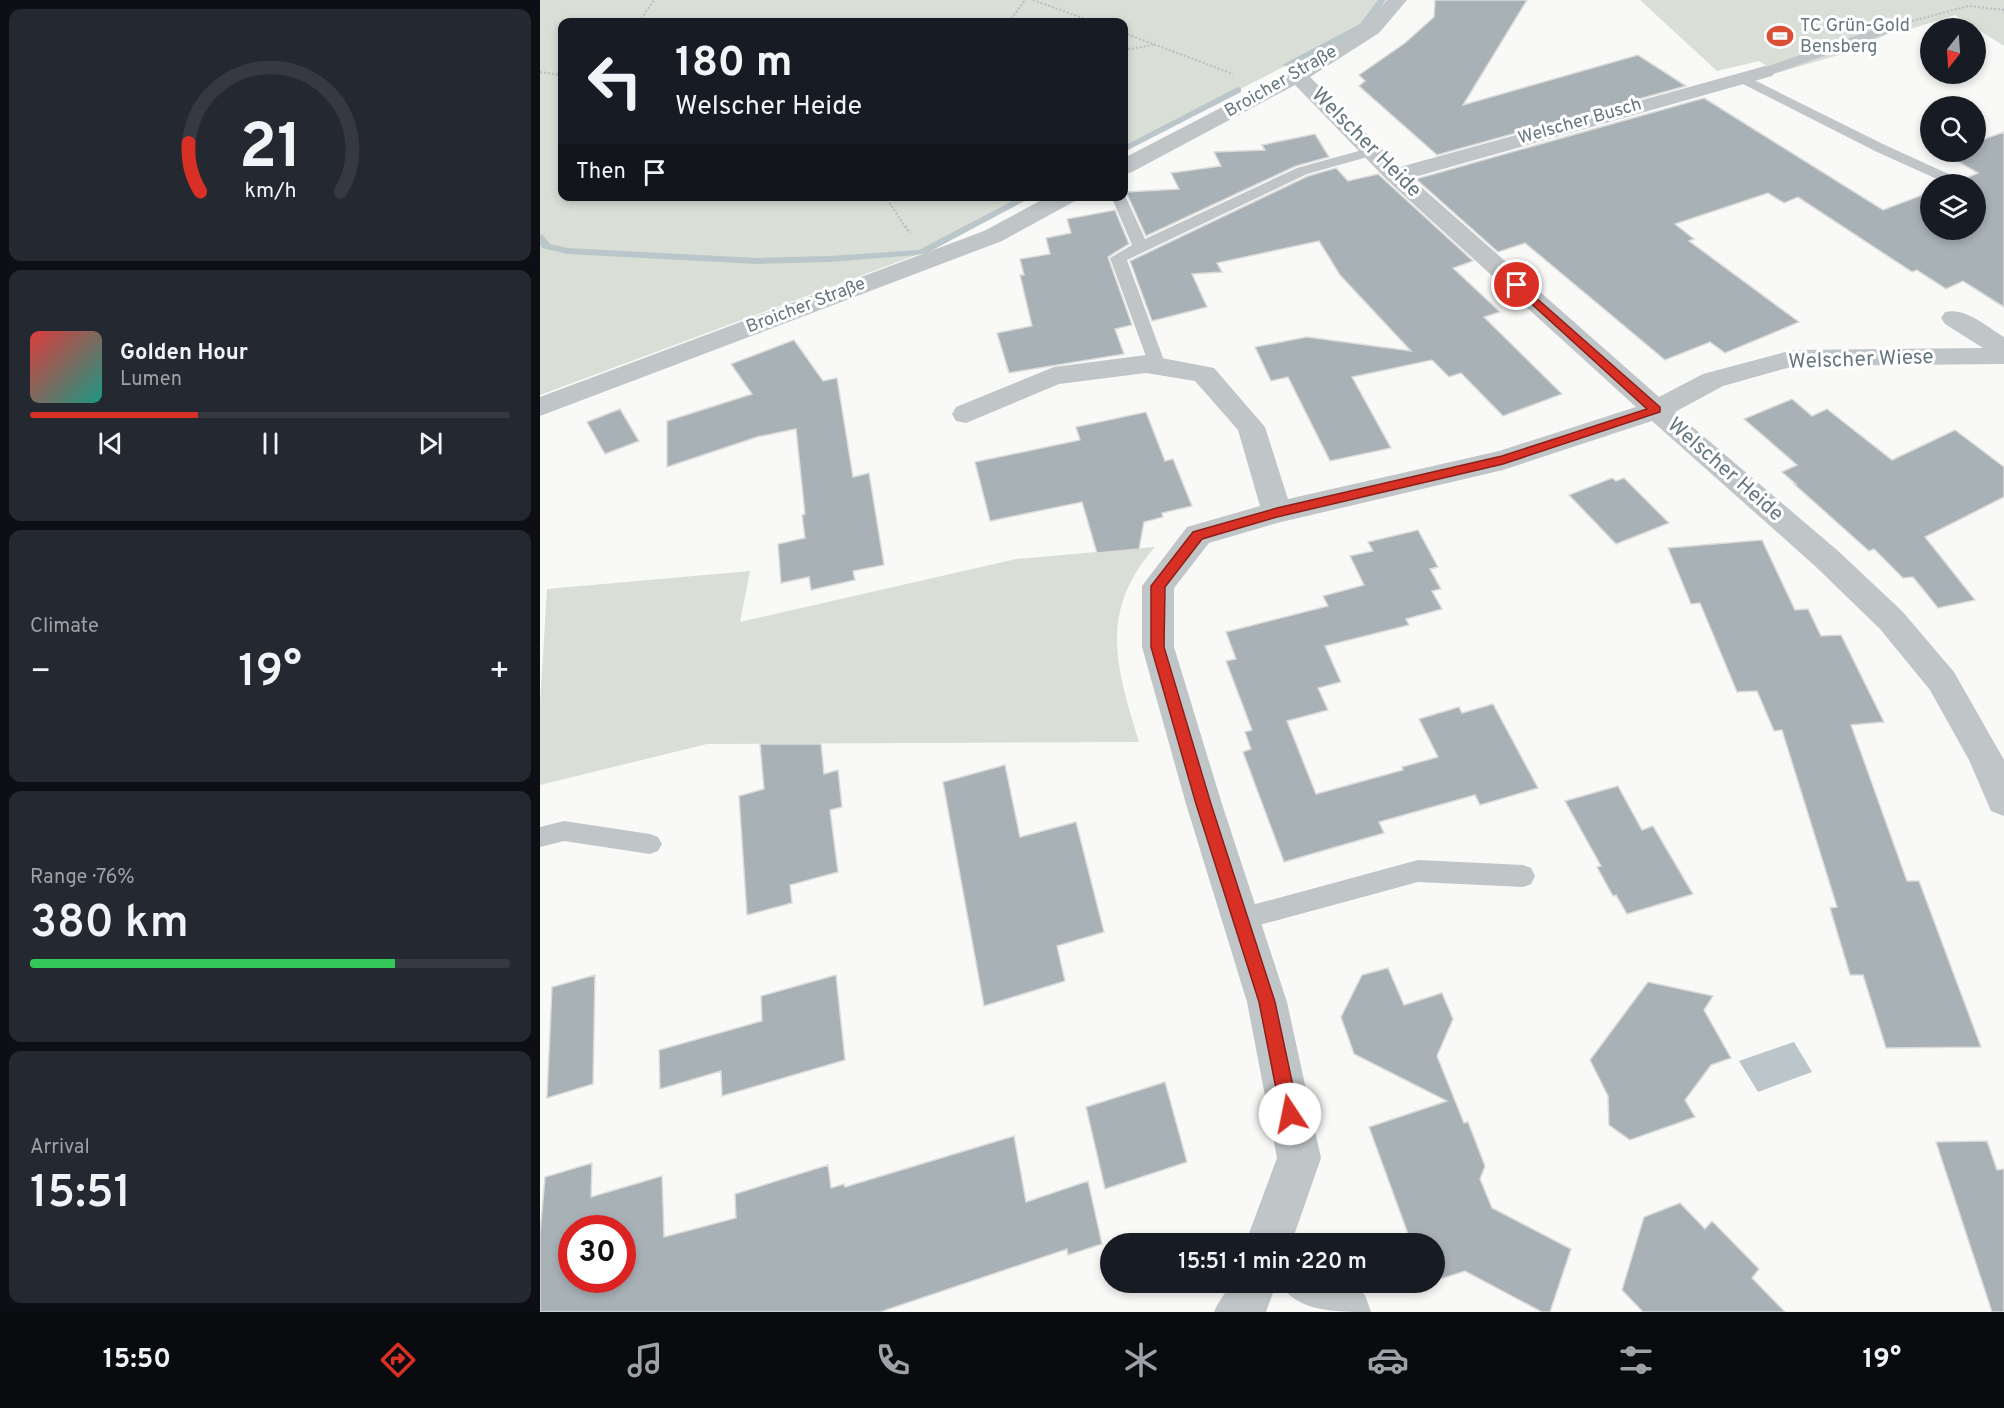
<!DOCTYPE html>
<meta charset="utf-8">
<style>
:root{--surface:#171b24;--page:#242831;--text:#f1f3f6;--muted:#9ea1a6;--line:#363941;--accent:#d93025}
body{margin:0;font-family:Overpass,sans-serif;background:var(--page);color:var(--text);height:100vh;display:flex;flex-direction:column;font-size:22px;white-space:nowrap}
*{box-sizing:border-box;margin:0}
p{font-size:20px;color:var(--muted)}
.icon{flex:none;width:33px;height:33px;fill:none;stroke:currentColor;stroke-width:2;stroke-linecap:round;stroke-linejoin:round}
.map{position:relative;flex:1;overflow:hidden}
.panel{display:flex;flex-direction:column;gap:9px;padding:9px;background:#0d0f14;width:540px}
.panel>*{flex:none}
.guide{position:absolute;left:18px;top:18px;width:570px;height:183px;border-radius:12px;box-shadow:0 3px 9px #0003;background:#171b24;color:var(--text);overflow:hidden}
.needle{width:39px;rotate:197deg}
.tools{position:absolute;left:1380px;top:18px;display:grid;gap:12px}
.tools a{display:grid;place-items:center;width:66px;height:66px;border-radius:50%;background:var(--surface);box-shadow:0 3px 9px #0003;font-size:30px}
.speed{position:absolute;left:18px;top:1215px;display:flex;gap:12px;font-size:30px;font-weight:700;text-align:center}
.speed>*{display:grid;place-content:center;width:78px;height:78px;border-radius:50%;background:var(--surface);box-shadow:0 3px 9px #0003;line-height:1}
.speed .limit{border:9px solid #d22;background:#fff;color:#111}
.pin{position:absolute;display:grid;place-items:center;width:51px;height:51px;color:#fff;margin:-26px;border:3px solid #fff;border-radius:50%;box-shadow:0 2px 6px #0007}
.me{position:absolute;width:66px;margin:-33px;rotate:349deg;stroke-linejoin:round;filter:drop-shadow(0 0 4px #0008)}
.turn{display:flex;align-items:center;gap:21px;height:126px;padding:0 18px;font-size:27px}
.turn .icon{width:78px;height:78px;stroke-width:2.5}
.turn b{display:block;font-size:42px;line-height:51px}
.then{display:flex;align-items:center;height:57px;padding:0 18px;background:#0003;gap:12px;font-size:22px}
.big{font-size:45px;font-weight:600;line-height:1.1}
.panel .card{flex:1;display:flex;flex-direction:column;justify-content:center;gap:9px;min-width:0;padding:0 21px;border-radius:12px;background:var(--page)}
.panel .dial{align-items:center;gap:0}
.dial svg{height:156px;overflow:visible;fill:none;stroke:var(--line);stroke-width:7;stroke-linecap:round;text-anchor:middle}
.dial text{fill:var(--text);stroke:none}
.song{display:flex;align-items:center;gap:18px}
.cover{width:72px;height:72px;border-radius:9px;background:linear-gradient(135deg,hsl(0 70% 55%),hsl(170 70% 35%))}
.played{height:6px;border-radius:3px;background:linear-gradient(90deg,var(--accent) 35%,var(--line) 35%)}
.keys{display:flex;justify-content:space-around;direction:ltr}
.heat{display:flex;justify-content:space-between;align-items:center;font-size:33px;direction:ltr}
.charge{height:9px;border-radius:4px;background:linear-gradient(90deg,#34c759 76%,var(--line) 0)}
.trip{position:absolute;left:560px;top:1233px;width:345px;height:60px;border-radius:30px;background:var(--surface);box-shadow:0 3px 9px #0003;font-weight:600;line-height:60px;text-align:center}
.menu{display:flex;height:96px;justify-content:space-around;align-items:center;background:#090b0e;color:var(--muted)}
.menu .icon{width:42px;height:42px}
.menu .on{color:var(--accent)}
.menu b{font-size:27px;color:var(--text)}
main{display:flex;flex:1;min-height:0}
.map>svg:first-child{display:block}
.green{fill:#d9ded6}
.water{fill:#bac6ca}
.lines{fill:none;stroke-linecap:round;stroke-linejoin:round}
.stream{fill:#bac6ca;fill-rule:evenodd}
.building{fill:#a8b1b6;stroke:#dbdbd9;stroke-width:1.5;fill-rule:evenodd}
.path-far1{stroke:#bbbec0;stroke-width:2;stroke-dasharray:2 2;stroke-linecap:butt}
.path{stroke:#bbbec0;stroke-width:3;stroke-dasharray:2 2;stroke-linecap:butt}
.service{fill:#c0c5c8;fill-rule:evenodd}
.minor{fill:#c0c5c8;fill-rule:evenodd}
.route{fill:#d93025;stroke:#8d1f18;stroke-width:1.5}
.labels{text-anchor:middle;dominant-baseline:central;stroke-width:6;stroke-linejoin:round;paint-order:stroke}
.far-poi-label{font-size:18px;fill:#667780;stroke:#fff;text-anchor:start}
.far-street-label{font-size:18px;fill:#667780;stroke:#fff}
.street-label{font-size:21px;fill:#667780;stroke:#fff}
</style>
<main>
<section class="panel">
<div class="card dial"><svg viewBox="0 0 100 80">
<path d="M14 69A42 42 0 1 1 86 69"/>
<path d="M14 69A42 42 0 0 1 8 44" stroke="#d93025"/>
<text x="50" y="56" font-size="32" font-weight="700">21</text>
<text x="50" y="72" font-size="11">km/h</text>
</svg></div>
<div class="card">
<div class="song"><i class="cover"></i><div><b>Golden Hour</b><p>Lumen</p></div></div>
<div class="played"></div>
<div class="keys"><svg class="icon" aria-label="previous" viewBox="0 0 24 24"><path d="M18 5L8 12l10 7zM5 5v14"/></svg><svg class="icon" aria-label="pause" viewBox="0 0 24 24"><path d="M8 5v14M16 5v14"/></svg><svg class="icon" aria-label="next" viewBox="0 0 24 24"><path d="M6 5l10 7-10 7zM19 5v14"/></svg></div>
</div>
<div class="card"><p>Climate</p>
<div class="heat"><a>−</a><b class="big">19°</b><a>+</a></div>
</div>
<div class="card"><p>Range · 76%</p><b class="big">380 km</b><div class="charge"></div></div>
<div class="card"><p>Arrival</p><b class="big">15:51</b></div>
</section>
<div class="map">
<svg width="1464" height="1312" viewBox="0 0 1464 1312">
<rect width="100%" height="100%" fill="#f9f9f7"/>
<!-- green -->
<path class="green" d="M0,0h842l-19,26 -239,123v-127h-562v174l468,1 -116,59 -374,139z
M1100,0h364v46l-49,-31 -60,19 -3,-2 -40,19 -75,22 -18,-12 -42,10z
M615,547c-57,65 -39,120 -16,195l-432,2 -167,41v-80l7,-116 203,-18 -10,51 276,-63z"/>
<!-- water -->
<path class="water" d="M1254,1042l18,30 -54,20 -19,-31z"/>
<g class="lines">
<!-- stream -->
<path class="stream" d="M838,0h8l-20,28 -77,39 -7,-2 78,-41z
M698,87l3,1v4l-117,60v-6z
M482,196h12l-107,57 -10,2 -88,7 -72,2 -190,-10 -25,-6 -2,-4v-10l3,1 7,9 17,4 190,10 72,-2 90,-6z"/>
</g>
<!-- building -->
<path class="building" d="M895,0h92l-64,105 175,-50 48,31 -249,69 -78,-69 6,-5 -6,-6 46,-32 29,-26z
M1164,98l179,112 47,-18v38h46v-46h-8l-4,-5 14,-6 -33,-19 6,-2h25v-10l28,-10v175l-41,-26 -17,8 -29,-19 -5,2 -114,-75 -14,6 -16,-10 -93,31 19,15 -5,2 110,81 -74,31 -15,-11 -45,18 -140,-117 -27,9 -82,-73z
M775,134l14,23 -33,9 -150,70 -20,-44 53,-3 -8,-16 50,-7 -7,-14 51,-2 -3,-5z
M796,168l12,13 30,-7 95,87 -20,7 47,44 -16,5 78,77 -59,22 -42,-43 -12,4 -17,-17 -80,17 39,71 -61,13 -42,-84 -17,4 -16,-34 52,-10 104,14 -71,-76 -21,-34 -102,22 5,9 -30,2 15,33 -55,14 -22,-60 178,-85z
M575,210l14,34 -21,13 24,68 -17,4 9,25 -115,19 -12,-40 35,-7 -12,-51h4l-4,-16 30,-5 -4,-16 25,-5 -4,-14z
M254,340l29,41 14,-3 16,99 16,-4 15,92 -31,6 2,9 -44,10 -2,-13 -28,6 -3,-39 27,-6 -3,-23 3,-1 -9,-85 -39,8 -90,30v-46l85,-27 -21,-30z
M1252,399l20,17 15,-7 65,51 63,-30 49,37v30l-79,40 50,63 -37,8 -25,-31 -10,1 -29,-29 -5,2 -75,-67h2l-14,-12 15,-7 -53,-46z
M80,409l19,32 -34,13 -18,-32z
M606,412l19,49 8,-2 19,47 -30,7 1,4 -19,5 -5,27 -42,4 -15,-51 -92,19 -15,-59 105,-22 -4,-13z
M1072,478l4,3 8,-3 45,45 -53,21 -47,-49z
M878,530l20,37 -8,2 11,20 -9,2 10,18 -36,10 3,6 -84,21 16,36 -23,6 10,22 -41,11 29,73 87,-24 -1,-3 36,-10 -19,-38 40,-12 3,6 31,-9 45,84 -58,17 -5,-10 -96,27 5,11 -100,29 -41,-110 8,-3 -6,-17 7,-2 -26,-69 10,-2 -10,-27 102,-26 -5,-10 41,-11 -14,-29 23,-5 -5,-9z
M1222,540l33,70 13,-1 13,27 20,-1 43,87 -33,3 56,156h12l62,166 -95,1 -23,-73h-13l-20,-67 7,-1 -55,-177 -8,1 -17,-40 -20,1 -37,-89 -9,1 -23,-56z
M220,744h61l3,30 14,-4 4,37 -12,3 8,62 -48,13 2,18 -45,12 -8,-119 25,-7z
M465,765l15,72 56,-15 28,110 -47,14 8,35 -81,25 -41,-224z
M1078,786l24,44 11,-4 40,68 -66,20 -11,-19 -3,1 -16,-29 4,-1 -36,-65z
M848,968l16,37 38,-12 11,26 -16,37 27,67 4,-1 17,44 -5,13 12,29 79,41 -21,63h-8l-77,-41 -28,9 -3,-9v-27h-10l-2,-6 -11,4 -42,-115 78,-26 -93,-47 -13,-37 21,-42z
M55,975l-2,109 -46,14 5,-111z
M296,975l9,85 -123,36 -1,-25 -61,18 -1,-39 103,-29 -1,-25z
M1108,982l65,14 -9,14 27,48 -20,7 -26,35 10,17 -65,23 -21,-15 -1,-29 -18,-36z
M625,1082l22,80 -82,27 -19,-82z
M474,1136l12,66 62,-21 14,63 -34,11 -1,-6 -187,63h-340v-78l5,-57 47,-14 -1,34 71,-21 2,61 72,-19 -1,-24 93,-29 3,23 13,-4 1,3zM32,1228h50v52h-50z
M1447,1141l10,29 7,-1v143h-12l-56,-170z
M1140,1203l25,26 7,-8 47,48 -7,9 33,34h-142l-21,-22 22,-73z"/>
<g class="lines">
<!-- path-far1 -->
<path class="path-far1" d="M493,0l61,22
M1372,21l57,-15 35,4
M99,22l15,-22
M469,22l16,-22
M584,33l109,41
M584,50l29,-5
M0,72l22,3
M345,196l21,32"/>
<!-- path -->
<path class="path" d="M365,226l5,7"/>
<!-- service -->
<path class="service" d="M1347,25l6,4 -2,3 -121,43h-10l-2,-3 2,-3z
M1202,74l145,72 77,35 2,3h-18l-71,-32 -140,-71 -2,-3 2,-3z
M833,147l7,4 -2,3 -71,20 -180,86 39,106 -3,4h-12l-41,-112 22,-13 -21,-49h13v-3l21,46 152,-71z
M24,821l86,13 8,3 4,7 -4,7 -8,3 -86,-13 -24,6v-20z
M878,860l105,5 8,3 4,8 -4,8 -8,3 -105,-5 -177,48 -9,-3 -3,-8 3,-8 9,-3z"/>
<!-- minor -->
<path class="minor" d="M847,0h20l-28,33 -69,44 90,90 358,-99 7,-2 7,2 3,4 -3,4 -361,102 248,219 44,-23 90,-24 190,-2 -38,-24 -4,-6 4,-6c21,-5 42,15 59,25v27l-210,2 -71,20 -48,26 162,138 65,61 52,61 50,88v56l-13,-5 -22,-51 -39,-70 -50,-61 -65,-63 -163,-145 -149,49 -226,53 -68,20 -35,45v59l48,157 65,198 34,156 -30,86h-46l32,-86 -30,-156 -61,-198 -44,-157v-61l45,-59 73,-21 -22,-76 -43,-49 -49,-8 -87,11 -93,39 -10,-2 -4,-7 4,-7 98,-40 92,-12 68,13 51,59 23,72 211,-48 137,-44 -249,-227 -92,-95 -163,87 -8,2v-16l166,-86 75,-47z
M509,196h29l-3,5 -73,40 -462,175v-19l444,-166z
M691,1282h46l-11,30h-52c5,-13 13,-19 17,-30z
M739,1282h66l20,13 6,17c-37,0 -75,0 -92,-30z"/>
</g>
<!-- route -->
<path class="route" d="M977,281l143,126v5l-157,52 -226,53 -75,22 -37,48 -1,60 47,157 64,198 24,112 -3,6 -6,3 -6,-3 -3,-6 -22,-112 -63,-198 -45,-157v-61l42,-54 84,-24 225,-52 145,-47 -134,-122v-5z"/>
<!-- icons -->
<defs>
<g id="stadium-bare" transform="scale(2.07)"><path d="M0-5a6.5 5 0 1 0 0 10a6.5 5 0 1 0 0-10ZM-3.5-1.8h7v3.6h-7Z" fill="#db4f35" stroke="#fff" stroke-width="2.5" paint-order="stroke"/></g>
</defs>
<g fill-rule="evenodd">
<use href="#stadium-bare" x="1240" y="36"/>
</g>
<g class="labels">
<!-- far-poi labels -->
<g class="far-poi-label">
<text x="1260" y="26">TC Grün-Gold<tspan x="1260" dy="21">Bensberg</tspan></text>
</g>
<!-- far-street labels -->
<g class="far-street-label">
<text transform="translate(741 82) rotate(-30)">Broicher Straße</text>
<text transform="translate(1040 122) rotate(-16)">Welscher Busch</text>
<text transform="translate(266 306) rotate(-21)">Broicher Straße</text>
</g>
<!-- street labels -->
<g class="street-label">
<text transform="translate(826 143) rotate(45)">Welscher Heide</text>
<text transform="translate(1321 360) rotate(-2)">Welscher Wiese</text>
<text transform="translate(1185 470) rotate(41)">Welscher Heide</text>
</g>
</g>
</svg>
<div class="tools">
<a><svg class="needle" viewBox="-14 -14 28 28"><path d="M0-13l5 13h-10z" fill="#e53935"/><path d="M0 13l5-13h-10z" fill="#9ea1a6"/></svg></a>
<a><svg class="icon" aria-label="search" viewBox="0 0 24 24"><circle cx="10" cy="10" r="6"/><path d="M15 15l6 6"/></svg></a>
<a><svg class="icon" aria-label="layers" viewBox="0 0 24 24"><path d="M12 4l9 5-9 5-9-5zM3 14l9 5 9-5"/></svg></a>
</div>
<div class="speed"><div class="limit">30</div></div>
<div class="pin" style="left:977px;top:285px;background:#d93025"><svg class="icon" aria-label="arrive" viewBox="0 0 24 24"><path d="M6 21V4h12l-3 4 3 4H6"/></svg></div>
<svg class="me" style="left:750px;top:1114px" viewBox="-20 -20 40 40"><circle r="19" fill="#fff"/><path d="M0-13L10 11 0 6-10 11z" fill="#d93025"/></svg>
<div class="trip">15:51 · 1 min · 220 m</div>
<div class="guide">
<div class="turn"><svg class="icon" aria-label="left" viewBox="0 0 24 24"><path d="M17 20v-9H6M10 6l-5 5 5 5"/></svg><div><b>180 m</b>Welscher Heide</div></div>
<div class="then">Then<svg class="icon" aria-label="arrive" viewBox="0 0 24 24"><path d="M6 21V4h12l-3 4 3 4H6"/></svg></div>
</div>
</div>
</main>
<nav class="menu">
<b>15:50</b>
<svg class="icon on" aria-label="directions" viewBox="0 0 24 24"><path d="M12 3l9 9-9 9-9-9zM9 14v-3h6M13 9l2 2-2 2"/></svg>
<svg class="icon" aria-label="music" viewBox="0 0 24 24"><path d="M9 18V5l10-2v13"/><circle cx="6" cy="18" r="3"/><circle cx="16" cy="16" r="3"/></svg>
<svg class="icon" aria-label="phone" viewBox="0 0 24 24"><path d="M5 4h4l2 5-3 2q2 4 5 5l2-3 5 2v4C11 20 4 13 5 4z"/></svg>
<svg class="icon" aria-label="climate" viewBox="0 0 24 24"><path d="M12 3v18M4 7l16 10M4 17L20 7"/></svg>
<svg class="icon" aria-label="car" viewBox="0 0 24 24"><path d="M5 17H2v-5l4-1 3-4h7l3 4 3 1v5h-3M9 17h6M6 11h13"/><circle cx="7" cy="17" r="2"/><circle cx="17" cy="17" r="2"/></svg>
<svg class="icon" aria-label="filters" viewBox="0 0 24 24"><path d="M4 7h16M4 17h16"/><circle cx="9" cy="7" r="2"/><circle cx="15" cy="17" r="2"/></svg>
<b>19°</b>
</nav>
